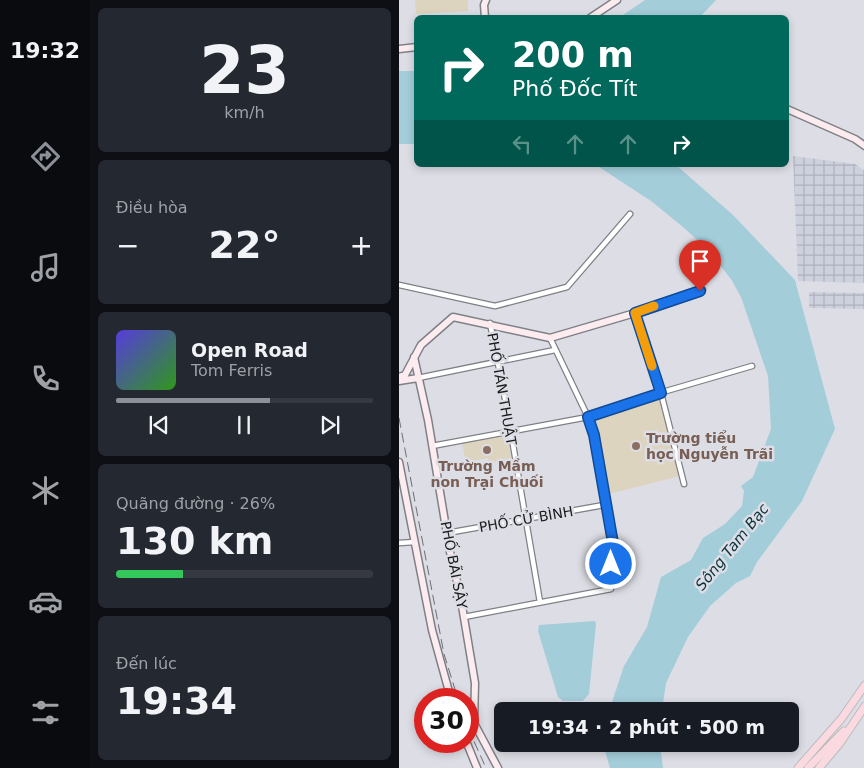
<!DOCTYPE html>
<html lang="vi">
<meta charset="utf-8">
<style>
:root{--surface:#171b24;--page:#242831;--text:#f1f3f6;--muted:#9ea1a6;--line:#363941;--accent:#8c9099}
body{margin:0;font-family:"DejaVu Sans",sans-serif;background:var(--page);color:var(--text);height:100vh;display:flex;flex-direction:column;font-size:19px;white-space:nowrap}
*{box-sizing:border-box;margin:0}
p{font-size:16px;color:var(--muted)}
.icon{flex:none;width:28px;height:28px;fill:none;stroke:currentColor;stroke-width:2;stroke-linecap:round;stroke-linejoin:round}
.map{position:relative;flex:1;overflow:hidden}
.side{display:flex;flex-direction:column;gap:8px;padding:8px;background:#0d0f14;width:309px}
.side>*{flex:none}
.hud{position:absolute;left:15px;top:15px;width:375px;height:152px;border-radius:8px;box-shadow:0 2px 8px #0003;background:#00695c;color:#fff;overflow:hidden}
.speed{position:absolute;left:15px;top:688px;display:flex;gap:10px;font-size:25px;font-weight:700;text-align:center}
.speed>*{display:grid;place-content:center;width:65px;height:65px;border-radius:50%;background:var(--surface);box-shadow:0 2px 8px #0003;line-height:1}
.speed .limit{border:8px solid #d22;background:#fff;color:#111}
.pin{position:absolute;display:grid;place-items:center;width:42px;height:42px;color:#fff;margin:-51px -21px;border-radius:50% 50% 50% 0;rotate:-45deg;box-shadow:0 0 5px #0007}
.pin .icon{rotate:45deg}
.me{position:absolute;width:55px;margin:-28px;rotate:0deg;stroke-linejoin:round;filter:drop-shadow(0 0 4px #0008)}
.turn{display:flex;align-items:center;gap:18px;height:105px;padding:0 15px;font-size:22px}
.turn .icon{width:65px;height:65px;stroke-width:2.5}
.turn b{display:block;font-size:35px;line-height:42px}
.lanes{display:flex;align-items:center;height:48px;padding:0 15px;background:#0003;justify-content:center;gap:25px;direction:ltr}
.lanes .off{opacity:.35}
.big{font-size:38px;font-weight:600;line-height:1.1}
.side .card{flex:1;display:flex;flex-direction:column;justify-content:center;gap:8px;min-width:0;padding:0 18px;border-radius:8px;background:var(--page)}
.side .dial{align-items:center;gap:0}
.dial b{font-size:65px;line-height:1}
.song{display:flex;align-items:center;gap:15px}
.cover{width:60px;height:60px;border-radius:8px;background:linear-gradient(135deg,hsl(250 70% 55%),hsl(110 70% 35%))}
.played{height:5px;border-radius:2px;background:linear-gradient(90deg,var(--accent) 60%,var(--line) 60%)}
.keys{display:flex;justify-content:space-around;direction:ltr}
.heat{display:flex;justify-content:space-between;align-items:center;font-size:28px;direction:ltr}
.charge{height:8px;border-radius:4px;background:linear-gradient(90deg,#34c759 26%,var(--line) 0)}
.trip{position:absolute;left:95px;top:702px;width:305px;height:50px;border-radius:8px;background:var(--surface);box-shadow:0 2px 8px #0003;font-weight:600;line-height:50px;text-align:center}
main{display:flex;flex:1;min-height:0}
.menu{display:flex;flex-direction:column;width:90px;justify-content:space-around;align-items:center;background:#090b0e;color:var(--muted)}
.menu .icon{width:35px;height:35px}
.menu .selected{color:var(--accent)}
.menu b{font-size:22px;color:var(--text)}
.map>svg:first-child{display:block}
.industrial{fill:url(#industrial-grid)}
.education{fill:#ddd4bf}
.water{fill:#a3cdd9}
.lines{fill:none;stroke-linecap:round;stroke-linejoin:round}
.street-casing{stroke:#7f8086;stroke-width:7}
.secondary-casing{stroke:#7f8086;stroke-width:9}
.primary-casing{stroke:#bbb;stroke-width:9}
.street{stroke:#fff;stroke-width:4.5}
.secondary{stroke:#fdecef;stroke-width:6}
.primary{stroke:#fadae0;stroke-width:7}
.rail{stroke:#6e6f73;stroke-width:1;stroke-dasharray:10 5;stroke-linecap:butt}
.route-casing{stroke:#114b97;stroke-width:12}
.route{stroke:#1a73e8;stroke-width:9}
.slow{stroke:#f59e0b;stroke-width:9}
.education-dot{fill:#8d6e63;stroke:#dddee5;stroke-width:2}
.labels{text-anchor:middle;dominant-baseline:central;stroke-width:5;stroke-linejoin:round;paint-order:stroke}
.street-label{font-size:14px;fill:#1b1b1d;stroke:#dddee5}
.education-label{font-size:14px;font-weight:bold;fill:#785e54;stroke:#dddee5;text-anchor:start}
.water-label{font-size:15px;font-style:italic;fill:#0c343e;stroke:#dddee5}
</style>
<main>
<nav class="menu">
<b>19:32</b>
<svg class="icon selected" aria-label="directions" viewBox="0 0 24 24"><path d="M12 3l9 9-9 9-9-9zM9 14v-3h6M13 9l2 2-2 2"/></svg>
<svg class="icon" aria-label="music" viewBox="0 0 24 24"><path d="M9 18V5l10-2v13"/><circle cx="6" cy="18" r="3"/><circle cx="16" cy="16" r="3"/></svg>
<svg class="icon" aria-label="phone" viewBox="0 0 24 24"><path d="M5 4h4l2 5-3 2q2 4 5 5l2-3 5 2v4C11 20 4 13 5 4z"/></svg>
<svg class="icon" aria-label="climate" viewBox="0 0 24 24"><path d="M12 3v18M4 7l16 10M4 17L20 7"/></svg>
<svg class="icon" aria-label="car" viewBox="0 0 24 24"><path d="M5 17H2v-5l4-1 3-4h7l3 4 3 1v5h-3M9 17h6M6 11h13"/><circle cx="7" cy="17" r="2"/><circle cx="17" cy="17" r="2"/></svg>
<svg class="icon" aria-label="filters" viewBox="0 0 24 24"><path d="M4 7h16M4 17h16"/><circle cx="9" cy="7" r="2"/><circle cx="15" cy="17" r="2"/></svg>
</nav>
<section class="side">
<div class="card dial"><b>23</b><p>km/h</p></div>
<div class="card"><p>Điều hòa</p>
<div class="heat"><a>−</a><b class="big">22°</b><a>+</a></div>
</div>
<div class="card">
<div class="song"><i class="cover"></i><div><b>Open Road</b><p>Tom Ferris</p></div></div>
<div class="played"></div>
<div class="keys"><svg class="icon" aria-label="previous" viewBox="0 0 24 24"><path d="M18 5L8 12l10 7zM5 5v14"/></svg><svg class="icon" aria-label="pause" viewBox="0 0 24 24"><path d="M8 5v14M16 5v14"/></svg><svg class="icon" aria-label="next" viewBox="0 0 24 24"><path d="M6 5l10 7-10 7zM19 5v14"/></svg></div>
</div>
<div class="card"><p>Quãng đường · 26%</p><b class="big">130 km</b><div class="charge"></div></div>
<div class="card"><p>Đến lúc</p><b class="big">19:34</b></div>
</section>
<div class="map">
<svg width="466" height="768" viewBox="0 0 466 768">
<defs>
<pattern id="industrial-grid" width="8" height="8" patternUnits="userSpaceOnUse" patternTransform="scale(1.25)"><rect width="8" height="8" fill="#cdd0dd"/><path d="M0 4h8M4 0v8" fill="none" stroke="#afb2bd"/></pattern>
</defs>
<rect width="100%" height="100%" fill="#dddee5"/>
<!-- industrial -->
<path class="industrial" d="M394,156l62,8 9,6v113l-66,-2z
M410,292l55,1v16l-55,-1z"/>
<!-- education -->
<path class="education" d="M16,0h53v11l-52,3z
M260,397l21,79 -71,18 -13,-77z
M109,436l3,22 -22,5 -1,-5 -22,4 -4,-19z"/>
<!-- water -->
<path class="water" d="M246,0h71l-16,17h-80z
M0,71h17v73h-17z
M197,165h80l57,50 62,65 40,149 -33,72 -45,61 -7,14 -14,7 -26,23 -22,31 -22,46 -4,28h-53l15,-45 23,-39 14,-50 30,-17 12,-22 22,-14 17,-18 2,-15 -3,-5 12,-9 18,-48 -3,-53 -27,-79 -10,-18 -25,-31 -23,-21 -32,-26z
M196,621l1,3 -7,70 -6,7h-20l-5,-4 -20,-66 1,-6z
M204,744h57l3,24h-53z"/>
<g class="lines">
<!-- street casing -->
<g class="street-casing">
<path id="street" d="M0,285l96,21 72,-19 63,-73
M236,313l26,80 23,91
M91,323l16,81 34,198
M19,378l137,-28
M33,446l156,-29 44,-16 120,-35
M48,533l157,-28
M0,543l16,-1
M65,617l147,-28 2,-46 -19,-108 -6,-18 -38,-79"/>
</g>
<!-- secondary casing -->
<g class="secondary-casing">
<path id="secondary" d="M86,18l-1,-13 2,-5
M191,18l27,-18
M0,49l18,-2
M388,109l68,30 10,7
M15,357l14,63 22,132 10,42 15,89 -1,40 24,45
M0,377l6,-2 16,-30 32,-28 97,21 85,-25 67,-23
M0,381l19,-3
M0,462l33,168 19,69
M67,741l11,27"/>
</g>
<!-- primary casing -->
<g class="primary-casing">
<path id="primary" d="M399,768l44,-50 23,-33
M409,768l36,-37
M420,768l21,-25 25,-37"/>
</g>
<!-- street -->
<use href="#street" class="street"/>
<!-- secondary -->
<use href="#secondary" class="secondary"/>
<!-- primary -->
<use href="#primary" class="primary"/>
<!-- rail -->
<path class="rail" d="M0,418l45,236 14,45
M69,728l18,40"/>
</g>
<g class="lines">
<!-- route casing -->
<g class="route-casing">
<path id="route" d="M212,564l2,-21 -19,-108 -6,-18 73,-24 -26,-80 65,-22"/>
</g>
<!-- route -->
<use href="#route" class="route"/>
<!-- slow -->
<path class="slow" d="M253,366l-17,-53 19,-7"/>
</g>
<!-- markers -->
<g class="education-dot">
<circle cx="237" cy="446" r="5"/>
<circle cx="88" cy="450" r="5"/>
</g>
<g class="labels">
<!-- street labels -->
<g class="street-label">
<text transform="translate(103 389) rotate(80)">PHỐ TÁN THUẬT</text>
<text transform="translate(127 519) rotate(-10)">PHỐ CỬ BÌNH</text>
<text transform="translate(55 565) rotate(79)">PHỐ BÃI SẬY</text>
</g>
<!-- education labels -->
<g class="education-label">
<text x="247" y="438">Trường tiểu<tspan x="247" dy="16">học Nguyễn Trãi</tspan></text>
<text x="88" y="466" text-anchor="middle">Trường Mầm<tspan x="88" dy="16">non Trại Chuối</tspan></text>
</g>
<!-- water labels -->
<g class="water-label">
<text transform="translate(333 547) rotate(-51)">Sông Tam Bạc</text>
</g>
</g>
</svg>
<div class="speed"><div class="limit">30</div></div>
<div class="pin" style="left:301px;top:291px;background:#d93025"><svg class="icon" aria-label="arrive" viewBox="0 0 24 24"><path d="M6 21V4h12l-3 4 3 4H6"/></svg></div>
<svg class="me" style="left:212px;top:564px" viewBox="-20 -20 40 40"><circle r="17" fill="#1a73e8" stroke="#fff" stroke-width="3"/><path d="M0-11L8 9 0 5-8 9z" fill="#fff"/></svg>
<div class="trip">19:34 · 2 phút · 500 m</div>
<div class="hud">
<div class="turn"><svg class="icon" aria-label="right" viewBox="0 0 24 24"><path d="M7 20v-9h11M14 6l5 5-5 5"/></svg><div><b>200 m</b>Phố Đốc Tít</div></div>
<div class="lanes"><svg class="icon off" aria-label="left" viewBox="0 0 24 24"><path d="M17 20v-9H6M10 6l-5 5 5 5"/></svg><svg class="icon off" aria-label="ahead" viewBox="0 0 24 24"><path d="M12 20V5M6 11l6-6 6 6"/></svg><svg class="icon off" aria-label="ahead" viewBox="0 0 24 24"><path d="M12 20V5M6 11l6-6 6 6"/></svg><svg class="icon" aria-label="right" viewBox="0 0 24 24"><path d="M7 20v-9h11M14 6l5 5-5 5"/></svg></div>
</div>
</div>
</main>
